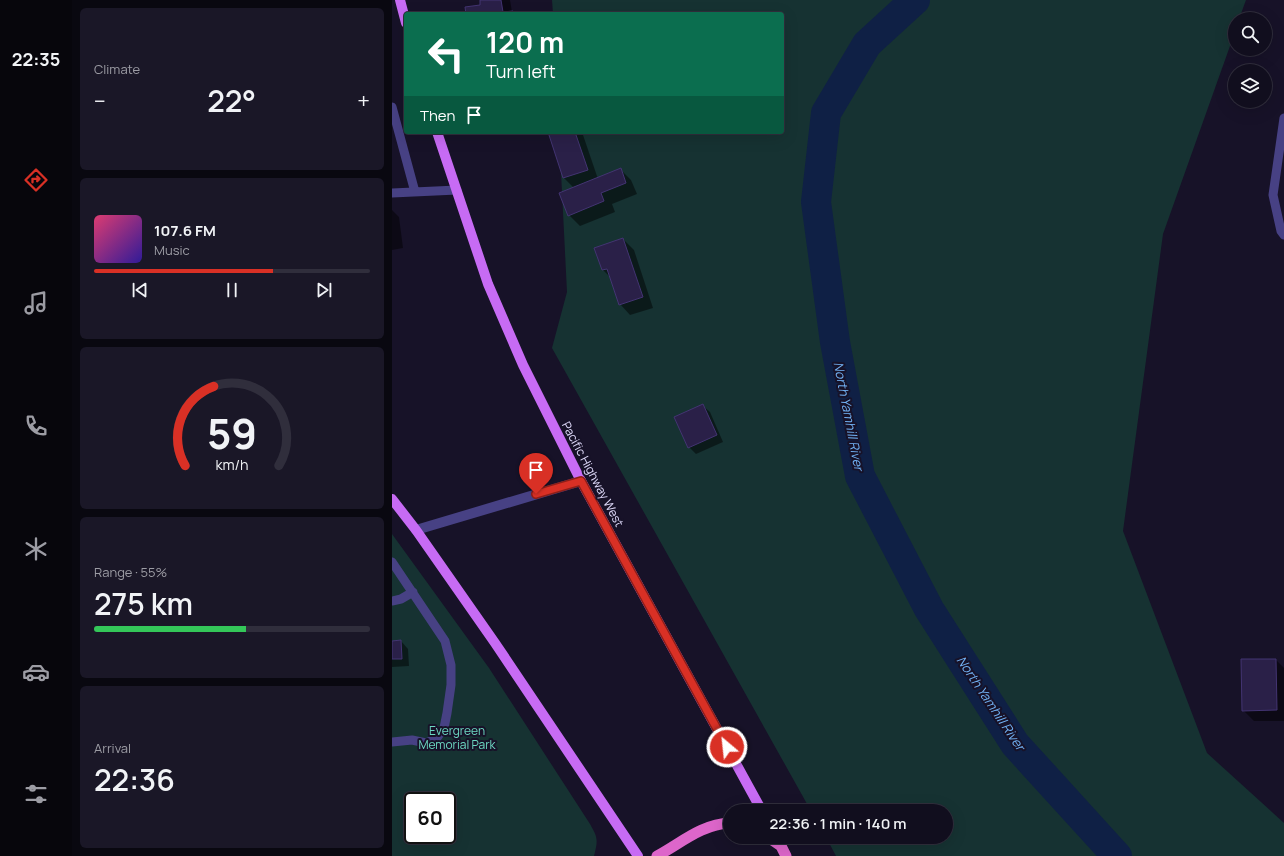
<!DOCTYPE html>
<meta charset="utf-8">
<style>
:root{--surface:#110e1e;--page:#1a1727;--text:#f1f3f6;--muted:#9c9ca4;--line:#302e3c;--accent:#d93025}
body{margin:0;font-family:Manrope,sans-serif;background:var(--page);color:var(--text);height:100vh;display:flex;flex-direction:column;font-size:15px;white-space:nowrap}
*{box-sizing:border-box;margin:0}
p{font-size:13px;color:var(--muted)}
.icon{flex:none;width:22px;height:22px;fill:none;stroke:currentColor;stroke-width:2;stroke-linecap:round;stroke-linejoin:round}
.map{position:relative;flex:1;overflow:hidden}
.details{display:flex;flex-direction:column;gap:8px;padding:8px;background:#090810;width:320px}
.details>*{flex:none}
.hud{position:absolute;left:12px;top:12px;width:380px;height:122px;border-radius:4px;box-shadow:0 4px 16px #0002,0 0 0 1px var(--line);background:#0b6e4f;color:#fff;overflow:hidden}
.tools{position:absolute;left:836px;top:12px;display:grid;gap:8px}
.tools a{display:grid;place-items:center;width:44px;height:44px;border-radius:50%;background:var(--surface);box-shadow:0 4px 16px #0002,0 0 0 1px var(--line);font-size:20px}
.speed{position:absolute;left:12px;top:792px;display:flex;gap:8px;font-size:20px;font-weight:700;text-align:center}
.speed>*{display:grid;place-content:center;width:52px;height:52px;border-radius:50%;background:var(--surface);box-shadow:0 4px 16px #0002,0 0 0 1px var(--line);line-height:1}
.speed .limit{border:2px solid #111;border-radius:6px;background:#fff;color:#111}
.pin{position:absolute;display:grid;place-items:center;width:34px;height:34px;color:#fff;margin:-41px -17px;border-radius:50% 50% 50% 0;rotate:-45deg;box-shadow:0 0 4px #0007}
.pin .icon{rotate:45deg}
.me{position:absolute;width:44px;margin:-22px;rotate:332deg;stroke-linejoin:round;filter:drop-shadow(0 0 3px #0008)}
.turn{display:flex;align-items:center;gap:14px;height:84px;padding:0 16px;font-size:18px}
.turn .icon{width:52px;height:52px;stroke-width:2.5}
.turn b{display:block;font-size:28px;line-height:34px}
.then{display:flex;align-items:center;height:38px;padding:0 16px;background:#0003;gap:8px;font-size:15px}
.big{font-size:30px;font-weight:600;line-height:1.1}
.details .card{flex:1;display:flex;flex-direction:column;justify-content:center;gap:6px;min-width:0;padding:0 14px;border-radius:6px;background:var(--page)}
.details .dial{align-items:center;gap:0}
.dial svg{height:104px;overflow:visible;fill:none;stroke:var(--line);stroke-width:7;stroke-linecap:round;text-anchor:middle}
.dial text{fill:var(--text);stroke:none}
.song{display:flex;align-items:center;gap:12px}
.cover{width:48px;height:48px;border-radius:6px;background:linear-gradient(135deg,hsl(340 70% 55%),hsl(250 70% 35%))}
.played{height:4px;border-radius:2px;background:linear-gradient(90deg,var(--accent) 65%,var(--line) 65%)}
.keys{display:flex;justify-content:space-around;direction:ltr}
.heat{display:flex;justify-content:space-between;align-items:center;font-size:22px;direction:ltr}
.charge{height:6px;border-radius:3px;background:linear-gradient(90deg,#34c759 55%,var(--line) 0)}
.trip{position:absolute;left:331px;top:804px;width:230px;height:40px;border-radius:20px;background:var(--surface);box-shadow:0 4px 16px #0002,0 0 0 1px var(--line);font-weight:600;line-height:40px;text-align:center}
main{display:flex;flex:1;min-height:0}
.dock{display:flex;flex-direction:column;width:72px;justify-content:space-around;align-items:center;background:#07060c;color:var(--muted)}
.dock .icon{width:28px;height:28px}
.dock .active{color:var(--accent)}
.dock b{font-size:18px;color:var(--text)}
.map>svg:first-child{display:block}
.green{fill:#163232;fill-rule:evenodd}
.shadow{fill:#0007}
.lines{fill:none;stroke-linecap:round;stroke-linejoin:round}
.river{stroke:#0f2045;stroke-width:30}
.building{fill:#2a2048;stroke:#433472}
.service{stroke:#474184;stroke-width:9}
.minor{stroke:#474184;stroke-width:10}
.primary{stroke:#c76bf4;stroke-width:10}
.trunk{stroke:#dd66ca;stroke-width:11}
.route-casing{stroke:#8d1f18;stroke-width:10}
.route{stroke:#d93025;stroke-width:7}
.labels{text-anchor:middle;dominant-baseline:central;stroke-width:4;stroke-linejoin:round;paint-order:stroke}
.street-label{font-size:12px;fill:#e1dcfc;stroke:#171228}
.park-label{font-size:12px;fill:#6cd8c2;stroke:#171228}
.water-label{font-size:13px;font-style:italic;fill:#72b2f5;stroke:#171228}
</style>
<main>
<nav class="dock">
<b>22:35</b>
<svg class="icon active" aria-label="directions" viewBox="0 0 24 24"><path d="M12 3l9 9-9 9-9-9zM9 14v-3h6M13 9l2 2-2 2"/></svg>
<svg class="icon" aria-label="music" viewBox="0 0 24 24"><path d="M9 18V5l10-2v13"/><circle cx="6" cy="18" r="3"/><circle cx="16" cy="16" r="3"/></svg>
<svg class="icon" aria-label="phone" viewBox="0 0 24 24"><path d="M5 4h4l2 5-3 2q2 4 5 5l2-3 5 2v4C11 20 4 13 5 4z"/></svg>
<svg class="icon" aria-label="climate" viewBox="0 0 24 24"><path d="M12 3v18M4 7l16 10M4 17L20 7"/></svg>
<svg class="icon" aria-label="car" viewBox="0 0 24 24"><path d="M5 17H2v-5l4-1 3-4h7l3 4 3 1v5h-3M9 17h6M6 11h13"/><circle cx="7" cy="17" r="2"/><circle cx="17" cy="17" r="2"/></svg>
<svg class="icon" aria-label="filters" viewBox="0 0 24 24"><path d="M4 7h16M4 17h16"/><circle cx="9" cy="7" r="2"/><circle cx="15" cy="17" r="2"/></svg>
</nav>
<section class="details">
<div class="card"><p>Climate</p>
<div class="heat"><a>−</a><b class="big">22°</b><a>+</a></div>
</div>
<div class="card">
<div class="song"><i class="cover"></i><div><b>107.6 FM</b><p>Music</p></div></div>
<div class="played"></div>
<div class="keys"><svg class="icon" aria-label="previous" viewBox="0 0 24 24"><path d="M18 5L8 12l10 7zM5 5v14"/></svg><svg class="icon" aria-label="pause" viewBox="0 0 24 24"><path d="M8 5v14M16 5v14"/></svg><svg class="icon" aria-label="next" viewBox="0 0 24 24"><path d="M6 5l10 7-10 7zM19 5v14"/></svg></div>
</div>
<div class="card dial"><svg viewBox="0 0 100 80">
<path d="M14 69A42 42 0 1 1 86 69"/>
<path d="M14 69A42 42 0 0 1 36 8" stroke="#d93025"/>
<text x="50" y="56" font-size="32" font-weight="700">59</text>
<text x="50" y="72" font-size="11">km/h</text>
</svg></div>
<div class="card"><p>Range · 55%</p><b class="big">275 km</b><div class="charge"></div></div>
<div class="card"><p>Arrival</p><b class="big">22:36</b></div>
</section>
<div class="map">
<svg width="892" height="856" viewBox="0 0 892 856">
<rect width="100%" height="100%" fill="#171228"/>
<!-- green -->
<path class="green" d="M160,0h694l-7,19h-4v13l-72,202 -40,297 84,222 77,70v33h-448l-10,-19h120v-26h-135l-259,-463 15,-56 -8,-160h223v-118h-229z
M0,534l97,134 101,156c8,14 8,16 4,32h-202zM21,801h34v34h-34z"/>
<!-- shadow -->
<path class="shadow" d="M89,0h29l2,12 3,2h-48l14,-8z
M157,132h33l16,47 22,-10 11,11 6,14 -25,10 3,8 -35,14 -11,-11 5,-27 -10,-10z
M0,210l7,7 4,31 -11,2z
M231,239l11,11 19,58 -23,7 -10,-11 -9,-26 -8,-8z
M310,405l8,7 13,30 -27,12 -7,-7z
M9,641l7,8 1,17 -17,1v-25z
M884,660l8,8v53h-30l-11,-11z"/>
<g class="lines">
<!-- river -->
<path class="river" d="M523,0l-48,44 -41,69 -10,89 19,140 25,134 69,133 86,135 102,112"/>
</g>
<!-- building -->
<path class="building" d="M88,0h21l2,12 10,-1 1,3h-48l-1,-7 15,-2z
M156,132h27l13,38 -25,8z
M229,168l5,15 -25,10 3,8 -36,15 -9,-23z
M231,238l20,59 -24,8 -12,-36 -5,1 -8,-22z
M311,404l14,31 -29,13 -14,-31z
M9,640l1,19h-10v-18z
M849,659h35l1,51 -35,1z"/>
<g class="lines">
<!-- service -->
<path class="service" d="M0,107l23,85
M892,118l-11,77 8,36 3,4
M0,193l65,-3
M0,562l53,79 6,24v20l-4,28 -3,15 -8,11 -10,4 -14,-3 -20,2
M0,601l9,-2 12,-7"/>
<!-- minor -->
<path class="minor" d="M24,530l165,-49"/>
<!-- primary -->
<path class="primary" d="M8,0l6,23
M45,132l51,152 35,81 58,116 181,330
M0,499l24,31 79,113 143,213"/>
<!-- trunk -->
<path class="trunk" d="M376,837l13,9 5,10
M265,856c24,-13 45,-32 73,-33"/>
</g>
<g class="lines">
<!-- route casing -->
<g class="route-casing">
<path id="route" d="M144,494l45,-13 146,266"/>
</g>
<!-- route -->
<use href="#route" class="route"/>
</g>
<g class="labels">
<!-- street labels -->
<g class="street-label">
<text transform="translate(201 474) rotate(62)">Pacific Highway West</text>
</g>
<!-- park labels -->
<g class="park-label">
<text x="65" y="730">Evergreen<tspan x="65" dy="14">Memorial Park</tspan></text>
</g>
<!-- water labels -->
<g class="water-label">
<text transform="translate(457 416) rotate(79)">North Yamhill River</text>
<text transform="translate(599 703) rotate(56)">North Yamhill River</text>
</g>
</g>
</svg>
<div class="tools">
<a><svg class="icon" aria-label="search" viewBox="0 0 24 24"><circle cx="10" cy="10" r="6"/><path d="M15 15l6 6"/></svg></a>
<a><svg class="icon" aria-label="layers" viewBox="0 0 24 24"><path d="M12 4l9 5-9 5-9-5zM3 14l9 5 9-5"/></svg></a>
</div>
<div class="speed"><div class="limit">60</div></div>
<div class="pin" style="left:144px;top:494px;background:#d93025"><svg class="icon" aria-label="arrive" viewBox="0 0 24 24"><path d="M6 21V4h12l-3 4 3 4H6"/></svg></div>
<svg class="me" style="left:335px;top:747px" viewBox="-20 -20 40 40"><circle r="17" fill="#d93025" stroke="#fff" stroke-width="3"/><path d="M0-11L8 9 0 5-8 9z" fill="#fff"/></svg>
<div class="trip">22:36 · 1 min · 140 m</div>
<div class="hud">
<div class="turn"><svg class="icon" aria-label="left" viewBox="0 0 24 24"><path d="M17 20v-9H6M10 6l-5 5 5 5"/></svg><div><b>120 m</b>Turn left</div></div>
<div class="then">Then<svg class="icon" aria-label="arrive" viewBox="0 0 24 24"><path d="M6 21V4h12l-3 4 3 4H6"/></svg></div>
</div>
</div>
</main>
